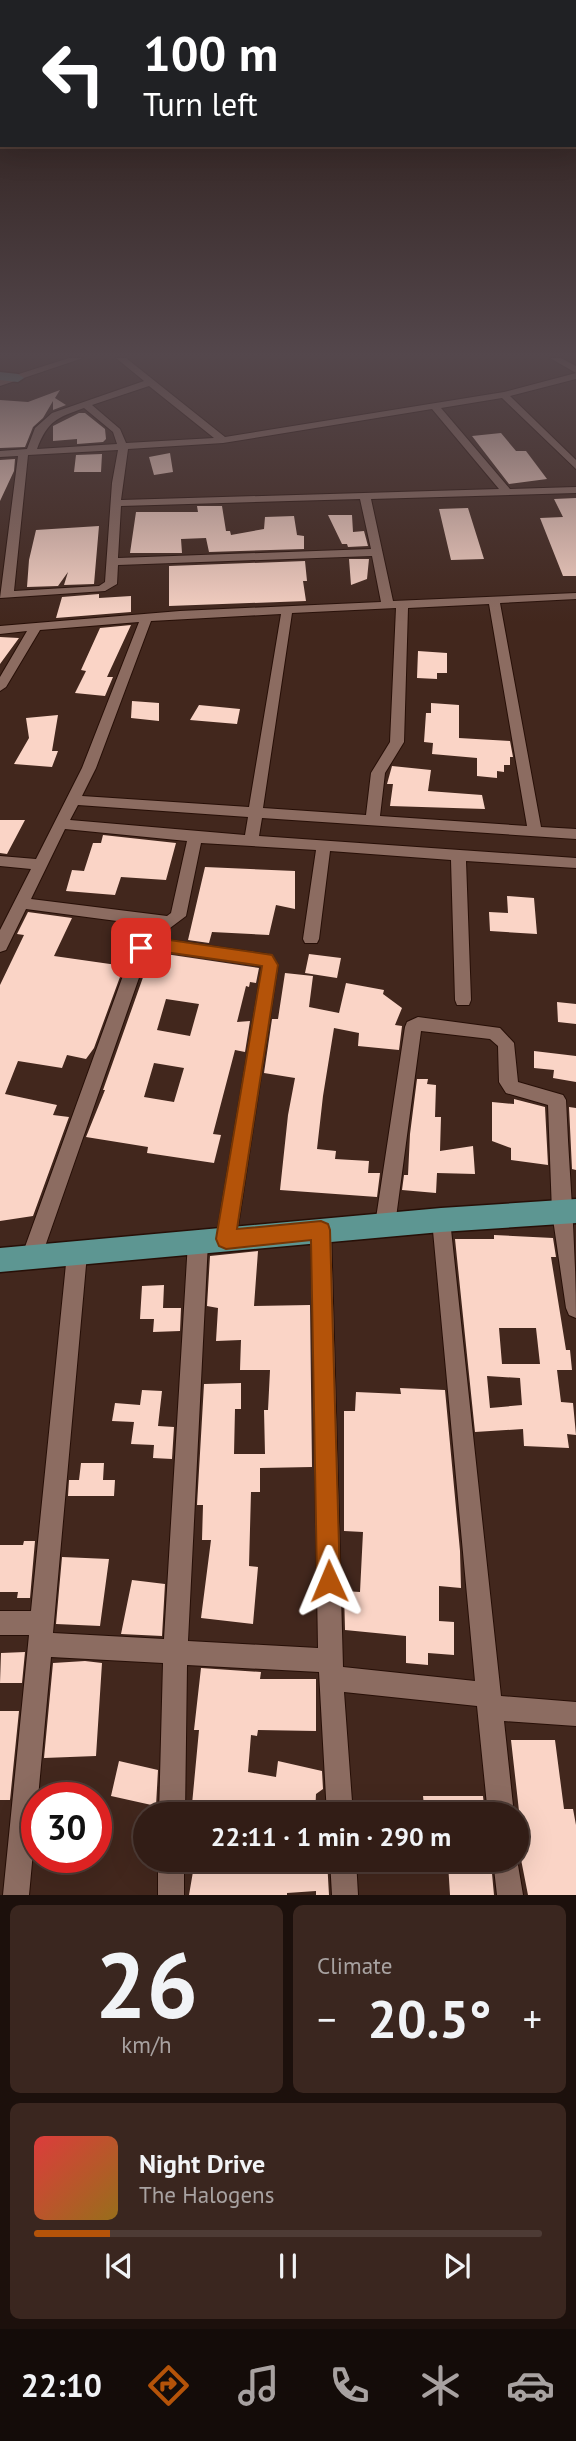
<!DOCTYPE html>
<meta charset="utf-8">
<style>
:root{--surface:#321d16;--page:#3a261f;--text:#f1f3f6;--muted:#a8a2a1;--line:#4d3b35;--accent:#b45309}
body{margin:0;font-family:"PT Sans",sans-serif;background:var(--page);color:var(--text);height:100vh;display:flex;flex-direction:column;font-size:26px;white-space:nowrap}
*{box-sizing:border-box;margin:0}
p{font-size:23px;color:var(--muted)}
.icon{flex:none;width:38px;height:38px;fill:none;stroke:currentColor;stroke-width:2;stroke-linecap:round;stroke-linejoin:round}
.map{position:relative;height:1895px;overflow:hidden}
.panel{display:flex;flex-direction:column;gap:10px;padding:10px;background:#1c100c;flex:1}
.panel>*{flex:none}
.top-card{position:absolute;left:0px;top:0px;width:578px;height:147px;box-shadow:0 7px 28px #0002,0 0 0 2px var(--line);background:#202124;color:#fff;overflow:hidden}
.speed{position:absolute;left:21px;top:1782px;display:flex;gap:14px;font-size:35px;font-weight:700;text-align:center}
.speed>*{display:grid;place-content:center;width:91px;height:91px;border-radius:50%;background:var(--surface);box-shadow:0 7px 28px #0002,0 0 0 2px var(--line);line-height:1}
.speed .limit{border:10px solid #d22;background:#fff;color:#111}
.pin{position:absolute;display:grid;place-items:center;width:60px;height:60px;color:#fff;margin:-30px;border-radius:14px;box-shadow:0 4px 10px #0006}
.me{position:absolute;width:77px;margin:-38px;rotate:359deg;stroke-linejoin:round;filter:drop-shadow(0 0 5px #0008)}
.turn{display:flex;align-items:center;gap:24px;height:147px;padding:0 28px;font-size:32px}
.turn .icon{width:91px;height:91px;stroke-width:2.5}
.turn b{display:block;font-size:49px;line-height:60px}
.big{font-size:52px;font-weight:700;line-height:1.1}
.panel .widget{flex:1;display:flex;flex-direction:column;justify-content:center;gap:10px;min-width:0;padding:0 24px;border-radius:10px;background:var(--page)}
.panel .dial{align-items:center;gap:0}
.dial b{font-size:91px;line-height:1}
.song{display:flex;align-items:center;gap:21px}
.cover{width:84px;height:84px;border-radius:10px;background:linear-gradient(135deg,hsl(0 70% 55%),hsl(40 70% 35%))}
.played{height:7px;border-radius:4px;background:linear-gradient(90deg,var(--accent) 15%,var(--line) 15%)}
.keys{display:flex;justify-content:space-around;direction:ltr}
.heat{display:flex;justify-content:space-between;align-items:center;font-size:38px;direction:ltr}
.panel .tiles{flex:1;display:grid;gap:10px;grid-template-columns:1fr 1fr}
.widget:last-child{grid-column:span 2}
.trip{position:absolute;left:133px;top:1802px;width:396px;height:70px;border-radius:35px;background:var(--surface);box-shadow:0 7px 28px #0002,0 0 0 2px var(--line);font-weight:700;line-height:70px;text-align:center}
.tabs{display:flex;height:112px;justify-content:space-around;align-items:center;background:#140c09;color:var(--muted)}
.tabs .icon{width:49px;height:49px}
.tabs .active{color:var(--accent)}
.tabs b{font-size:32px;color:var(--text)}
.map>svg:first-child{display:block}
.building{fill:#fad4c6;fill-rule:evenodd}
.lines{fill:none;stroke-linecap:round;stroke-linejoin:round}
.minor-casing{stroke:#270f07;stroke-width:2}
.primary-casing{stroke:#270f07;stroke-width:3}
.minor{fill:#8c6c61;fill-rule:evenodd}
.primary{fill:#5d9692;fill-rule:evenodd}
.route{fill:#b45309;stroke:#753606;stroke-width:2}
</style>
<div class="map">
<svg width="576" height="1895" viewBox="0 0 576 1895">
<rect width="100%" height="100%" fill="#42271d"/>
<!-- building -->
<path class="building" d="M60,390l-5,8 11,7 -13,5v-9l-10,17 -10,9 -8,20 -25,1v-48l28,2z
M79,413h6l20,16 1,10 -3,3 -26,2v-5l-24,2v-15z
M501,433l15,18h10l21,28 -38,5 -37,-48z
M170,453l3,19 -19,3 -5,-18z
M102,454l-1,18h-27l2,-17z
M15,459l-1,12 -14,30v-41z
M576,498v78h-13l-23,-58 23,-1 -9,-18z
M197,506h25l4,25h4l1,4 33,-6 1,-12 29,-1 3,19 7,1v13l-95,3 -3,-14 -25,1 1,14h-52l6,-41h62z
M468,508l16,51 -33,1 -12,-51z
M328,515h24l1,17 11,-1 4,15 -20,1 -1,-3h-5z
M99,526l-5,58 -30,1 4,-13 -10,14 -31,1 2,-27 7,-30z
M349,559h20l-2,20 -16,6z
M305,561l2,20h-4l3,20 -137,5v-40z
M99,594v4l32,-2v16l-75,6 6,-21z
M131,625l-24,52h6l-8,19 -30,-3 11,-22 -5,-1 19,-42z
M0,637l19,1 -19,26z
M418,651l29,2v20h-10v6l-20,-1z
M132,701l27,2v18l-28,-3z
M431,703l28,2v33l51,3 3,16h-3v8h-6v7l-7,-1v7l-20,-2v-18l-45,-4 1,-11 -9,-1 2,-29h5z
M199,705l41,4 -3,15 -47,-4z
M58,715l-6,36h6l-6,16 -38,-3 15,-26 -3,-20z
M392,766l39,4 -3,21 54,4 3,14 -95,-3 3,-22h-6z
M0,820h25l-18,34 -7,-1z
M103,835l73,8 -10,37 -45,-3 -6,18 -49,-4 6,-21 12,1 9,-28h8z
M205,867l90,4v38l-19,-4 -7,30 -57,-3 -3,11 -21,-3z
M507,896l27,2 3,36 -47,-3 -1,-19 19,1z
M28,912l44,6 -18,38 70,10 -30,82 -8,11 -19,-4 -5,13 -44,-7 -13,33 52,11 -4,10 16,2 -36,99 -33,5v-236l24,-50 -7,-1z
M152,952l107,16 -3,15 -6,-1 -1,5 -3,-1 -9,36 13,-1 -5,31 -10,-2 -22,84 8,1 -7,28 -67,-10 1,-6 -62,-10 19,-47h-2zM166,999l33,5 -9,32 -33,-6zM154,1063l30,5 -10,34 -30,-5z
M309,954l32,4 -4,20 -32,-5z
M285,973l28,3 -4,31 30,6 7,-30 38,7 -1,4 19,14 -7,17 7,1 -3,24 -41,-4 1,-13 -25,-5 -11,68 -6,53 19,2 -1,8 34,2 -1,12h12l-3,24 -97,-7 8,-75 7,-37 -31,-5 8,-54h6z
M557,1002l19,2v20l-18,-2z
M534,1051l42,5v26l-23,-4 1,-8 -20,-2z
M417,1079h11l-1,5 9,1 -1,32h6l-1,34 33,-5 2,28 -38,-1 -1,20 -34,-3 2,-15h4l2,-41z
M514,1099l31,8 3,58 -37,-5v-12l-19,-7v-39l22,2z
M569,1107l7,1v62l-4,-1z
M494,1235l59,3 3,19h-5l15,93h4l2,20h-15l4,32 12,1 3,32 -9,-1 2,14 -45,-2 -1,-17 -48,3 -20,-193h39zM499,1328h37l4,36h-38zM487,1376l33,2 2,27 -32,3z
M258,1251l-4,55 56,-1 2,162 -52,1v24h-9l-2,74 9,1 -5,57 -52,-6 10,-78h-9l1,-35h-6l7,-121 37,-1v26h-6l-1,45h31l-1,-44h4l2,-40h-30l1,-30 -25,1 2,-33 -11,-2 3,-50z
M164,1285l-1,23h18l-1,23 -27,1 1,-13h-14l2,-33z
M400,1388l45,2 15,161 1,37 -22,-2v35l15,1v33l-26,-2v12l-22,-2v-27l-61,-6 -1,-39 16,1 3,-60 -19,-1v-120h11l1,-19 45,2z
M142,1390l20,1 -4,35 16,1 -2,32 -19,-1 1,-13 -23,-1 3,-22 -22,-1 3,-18 25,2z
M81,1463h23l-1,17h12l-1,16h-46l1,-16h10z
M24,1541h11l-5,57h-13l1,-6h-18v-47h23z
M62,1557l47,2 -9,67 -44,-2z
M132,1580l33,4 -3,52 -41,-2z
M25,1652l-3,31h-22l1,-30z
M85,1661l17,2 -6,93 -52,2 9,-95z
M201,1668l60,4 -1,7h56v52l-58,-1 -1,6 -6,-1 -3,37 28,5 2,-16 44,10 1,18 -7,5 -1,21h-124l8,-85h-5z
M0,1711h19l-9,89h-10z
M511,1740h44l9,69h9l3,16v70h-48l-12,-61v-23h3z
M119,1761l39,9 -2,36 -45,-10z
M423,1796h60l2,19h-60z
M195,1860h132l2,35h-13v-4l-29,2v2h-98z
M448,1863h43l3,32h-44z"/>
<g class="lines">
<!-- minor casing -->
<g class="minor-casing">
<path id="minor" d="M69,358h14l-83,28v-6z
M116,358h10l99,79 279,-45 72,-19v6l-66,17 66,64v9l-74,-71 -61,10 69,81 66,-2v6l-205,6 22,102 183,-8v6l-76,4 41,224 35,2v10l-314,-21 -3,18 317,22v10l-110,-7 5,139 -2,5h-12l-2,-5 -4,-140 -121,-9 -11,88 -2,4h-12l-2,-4 13,-89 -115,-7 -15,73 -16,12 -144,-19 -20,41 -6,2v-22l31,-61 -31,-3v-10l36,3 46,-91 57,-146 -99,8 -34,57 -6,4v-14l27,-46 -27,3v-8l180,-15 201,-9 -9,-46 -254,9 -1,19 -12,7 -105,7 18,-142 -18,1v-6l27,-2 8,-21 17,-15 92,-32zM149,386l65,52 -88,5 -6,-14 -28,-24zM84,408l29,24 4,12 -80,5c11,-29 20,-31 47,-41zM432,409l67,80 -378,11 7,-51 95,-6zM118,450l-6,33 -7,99 -6,4 -85,5 14,-136zM360,499l11,50 -253,9 3,-52zM489,604l38,222 -147,-10 5,-43 19,-31 4,-134zM396,608l-6,134 -19,31 -5,42 -103,-7 29,-195zM281,614l-32,193 -167,-11 14,-28 55,-147zM78,805l170,12 -3,18 -175,-15zM65,829l122,12 -16,72 -4,3 -136,-17z
M550,358h11l15,8v7z
M149,937l117,17 6,2 6,9 -42,274 -3,6 -7,3 -7,-3 -3,-6 46,-273 -111,-17 -3,3 -107,306 -3,7 -7,2 -7,-2 -3,-7 112,-310 2,-4z
M418,1017l82,11 14,15 4,39 45,13 3,5c3,73 10,145 10,218l-7,-3 -3,-7 -14,-96 -4,-107 -42,-12 -7,-11 -1,-36 -8,-7 -69,-8 -26,194 -3,6 -7,3 -7,-3 -3,-6 30,-198 2,-5z
M441,1211l7,3 2,6 51,476 75,6v24l-72,-5 10,94h-26l-11,-109 -133,-14 9,123h-26l-8,-143 -132,-7 -2,150h-26l4,-152 -112,-6 -22,238h-26l26,-260h-29v-24h31l36,-357 3,-7 7,-2 7,2 3,7 -34,379 111,6 24,-397 3,-6 7,-3 7,3 3,6 -20,399 130,7 -7,-418 3,-6 7,-3 7,3 3,6 12,437 132,14 -43,-461 2,-6z
M516,1853l7,42h-26l-4,-35h23z
M158,1860h26v35h-26z
M330,1860h26l2,35h-26z"/>
</g>
<!-- primary casing -->
<g class="primary-casing">
<path id="primary" d="M0,372l18,2 6,4 -6,4 -18,-2z
M576,1199v24l-135,9 -441,40v-24l441,-40z"/>
</g>
<!-- minor -->
<use href="#minor" class="minor"/>
<!-- primary -->
<use href="#primary" class="primary"/>
</g>
<!-- sky -->
<linearGradient id="sky" x2="0" y2="1"><stop stop-color="#241510"/><stop offset="0.57" stop-color="#54474c"/><stop offset="1" stop-color="#54474c" stop-opacity="0"/></linearGradient>
<rect width="576" height="623" fill="url(#sky)"/>
<!-- route -->
<path class="route" d="M149,937l117,17 6,1 6,10 -41,264 84,-8 7,3 2,6 10,351 -3,8 -8,3 -9,-3 -3,-8 -6,-341 -85,9 -7,-3 -3,-7 46,-273 -111,-16 -10,4 -6,-2 -2,-4 2,-4z"/>
</svg>
<div class="speed"><div class="limit">30</div></div>
<div class="pin" style="left:141px;top:948px;background:#d93025"><svg class="icon" aria-label="arrive" viewBox="0 0 24 24"><path d="M6 21V4h12l-3 4 3 4H6"/></svg></div>
<svg class="me" style="left:329px;top:1581px" viewBox="-20 -20 40 40"><path d="M0-17L14 15 0 8-14 15z" fill="#b45309" stroke="#fff" stroke-width="4"/></svg>
<div class="trip">22:11 · 1 min · 290 m</div>
<div class="top-card">
<div class="turn"><svg class="icon" aria-label="left" viewBox="0 0 24 24"><path d="M17 20v-9H6M10 6l-5 5 5 5"/></svg><div><b>100 m</b>Turn left</div></div>
</div>
</div>
<section class="panel">
<div class="tiles">
<div class="widget dial"><b>26</b><p>km/h</p></div>
<div class="widget"><p>Climate</p>
<div class="heat"><a>−</a><b class="big">20.5°</b><a>+</a></div>
</div>
<div class="widget">
<div class="song"><i class="cover"></i><div><b>Night Drive</b><p>The Halogens</p></div></div>
<div class="played"></div>
<div class="keys"><svg class="icon" aria-label="previous" viewBox="0 0 24 24"><path d="M18 5L8 12l10 7zM5 5v14"/></svg><svg class="icon" aria-label="pause" viewBox="0 0 24 24"><path d="M8 5v14M16 5v14"/></svg><svg class="icon" aria-label="next" viewBox="0 0 24 24"><path d="M6 5l10 7-10 7zM19 5v14"/></svg></div>
</div>
</div>
</section>
<nav class="tabs">
<b>22:10</b>
<svg class="icon active" aria-label="directions" viewBox="0 0 24 24"><path d="M12 3l9 9-9 9-9-9zM9 14v-3h6M13 9l2 2-2 2"/></svg>
<svg class="icon" aria-label="music" viewBox="0 0 24 24"><path d="M9 18V5l10-2v13"/><circle cx="6" cy="18" r="3"/><circle cx="16" cy="16" r="3"/></svg>
<svg class="icon" aria-label="phone" viewBox="0 0 24 24"><path d="M5 4h4l2 5-3 2q2 4 5 5l2-3 5 2v4C11 20 4 13 5 4z"/></svg>
<svg class="icon" aria-label="climate" viewBox="0 0 24 24"><path d="M12 3v18M4 7l16 10M4 17L20 7"/></svg>
<svg class="icon" aria-label="car" viewBox="0 0 24 24"><path d="M5 17H2v-5l4-1 3-4h7l3 4 3 1v5h-3M9 17h6M6 11h13"/><circle cx="7" cy="17" r="2"/><circle cx="17" cy="17" r="2"/></svg>
</nav>
